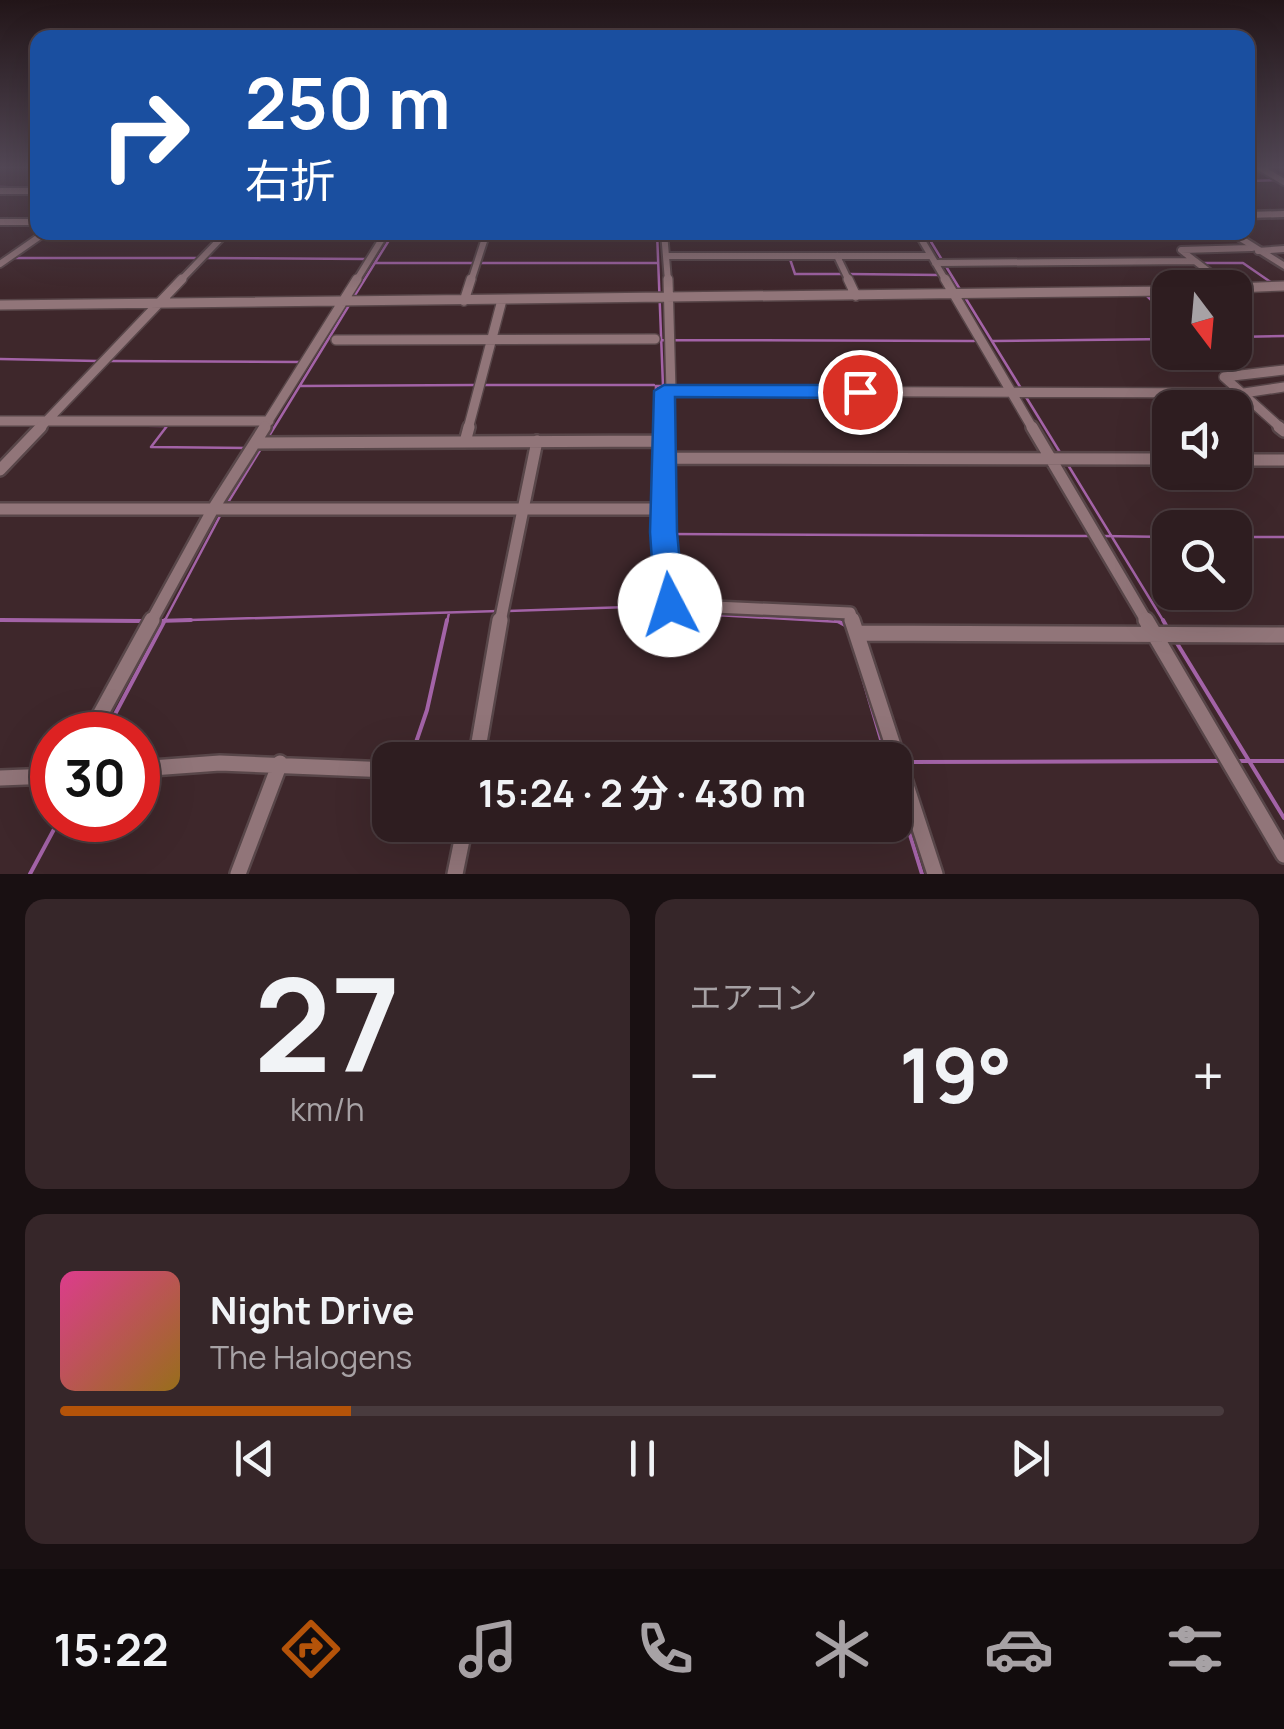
<!DOCTYPE html>
<html lang="ja">
<meta charset="utf-8">
<style>
:root{--surface:#2e1d20;--page:#362629;--text:#f1f3f6;--muted:#a7a2a5;--line:#493b3e;--accent:#b45309}
body{margin:0;font-family:Manrope,"Noto Sans JP",sans-serif;background:var(--page);color:var(--text);height:100vh;display:flex;flex-direction:column;font-size:38px;white-space:nowrap}
*{box-sizing:border-box;margin:0}
p{font-size:32px;color:var(--muted)}
.icon{flex:none;width:55px;height:55px;fill:none;stroke:currentColor;stroke-width:2;stroke-linecap:round;stroke-linejoin:round}
.map{position:relative;height:874px;overflow:hidden}
.panel{display:flex;flex-direction:column;gap:25px;padding:25px;background:#191012;flex:1}
.panel>*{flex:none}
.hud{position:absolute;left:30px;top:30px;width:1225px;height:210px;border-radius:20px;box-shadow:0 10px 40px #0002,0 0 0 2px var(--line);background:#1a4fa0;color:#fff;overflow:hidden}
.needle{width:65px;rotate:164deg}
.fabs{position:absolute;left:1152px;top:270px;display:grid;gap:20px}
.fabs a{display:grid;place-items:center;width:100px;height:100px;border-radius:20px;background:var(--surface);box-shadow:0 10px 40px #0002,0 0 0 2px var(--line);font-size:50px}
.speed{position:absolute;left:30px;top:712px;display:flex;gap:20px;font-size:50px;font-weight:700;text-align:center}
.speed>*{display:grid;place-content:center;width:130px;height:130px;border-radius:50%;background:var(--surface);box-shadow:0 10px 40px #0002,0 0 0 2px var(--line);line-height:1}
.speed .limit{border:15px solid #d22;background:#fff;color:#111}
.pin{position:absolute;display:grid;place-items:center;width:85px;height:85px;color:#fff;margin:-42px;border:5px solid #fff;border-radius:50%;box-shadow:0 2px 10px #0007}
.me{position:absolute;width:110px;margin:-55px;rotate:355deg;stroke-linejoin:round;filter:drop-shadow(0 0 8px #0008)}
.turn{display:flex;align-items:center;gap:35px;height:210px;padding:0 50px;font-size:45px}
.turn .icon{width:130px;height:130px;stroke-width:2.5}
.turn b{display:block;font-size:70px;line-height:85px}
.big{font-size:75px;font-weight:700;line-height:1.1}
.panel .tile{flex:1;display:flex;flex-direction:column;justify-content:center;gap:15px;min-width:0;padding:0 35px;border-radius:20px;background:var(--page)}
.panel .dial{align-items:center;gap:0}
.dial b{font-size:130px;line-height:1}
.song{display:flex;align-items:center;gap:30px}
.cover{width:120px;height:120px;border-radius:15px;background:linear-gradient(135deg,hsl(330 70% 55%),hsl(40 70% 35%))}
.played{height:10px;border-radius:5px;background:linear-gradient(90deg,var(--accent) 25%,var(--line) 25%)}
.keys{display:flex;justify-content:space-around;direction:ltr}
.heat{display:flex;justify-content:space-between;align-items:center;font-size:55px;direction:ltr}
.panel .tiles{flex:1;display:grid;gap:25px;grid-template-columns:1fr 1fr}
.tile:last-child{grid-column:span 2}
.trip{position:absolute;left:372px;top:742px;width:540px;height:100px;border-radius:20px;background:var(--surface);box-shadow:0 10px 40px #0002,0 0 0 2px var(--line);font-weight:700;line-height:100px;text-align:center}
.tabs{display:flex;height:160px;justify-content:space-around;align-items:center;background:#120c0d;color:var(--muted)}
.tabs .icon{width:70px;height:70px}
.tabs .selected{color:var(--accent)}
.tabs b{font-size:45px;color:var(--text)}
.map>svg:first-child{display:block}
.lines{fill:none;stroke-linecap:round;stroke-linejoin:round}
.stream-far1{stroke:#a363a7;stroke-width:2.5}
.stream{stroke:#a363a7;stroke-width:4}
.street-far3-casing{stroke:#584649;stroke-width:10}
.street-far2-casing{stroke:#584649;stroke-width:12}
.street-far1-casing{stroke:#584649;stroke-width:16}
.street-casing{stroke:#584649;stroke-width:20}
.secondary-casing{stroke:#584649;stroke-width:5}
.street-far3{stroke:#917579;stroke-width:6}
.street-far2{stroke:#917579;stroke-width:9}
.street-far1{stroke:#917579;stroke-width:11}
.street{stroke:#917579;stroke-width:15}
.secondary{fill:#917579;fill-rule:evenodd}
.route{fill:#1a73e8;stroke:#114b97;stroke-width:2.5}
</style>
<div class="map">
<svg width="1284" height="874" viewBox="0 0 1284 874">
<rect width="100%" height="100%" fill="#3e272b"/>
<g class="lines">
<!-- stream-far1 -->
<path class="stream-far1" d="M1248,181l28,-1
M0,187l38,1
M925,232l36,59
M1237,232l9,6
M14,258h182
M204,258l162,1
M790,259l5,15h46
M375,263h282
M1201,263h42l29,20
M849,274l91,1
M1186,288l37,-2
M355,295l36,-58 -7,-5
M1147,296l23,22
M966,299l56,91
M1235,337l49,-1
M662,340l312,1
M993,341l177,-2
M0,359l97,2
M110,361l192,1
M483,385h171
M300,386l175,-1
M1026,397l35,57
M87,425l80,1 -16,21 96,1
M269,436l82,-134
M654,438l2,-52h7l-6,-154
M654,446v57
M1068,465l96,157
M227,504l35,-57
M655,516l7,96 178,10
M667,534l422,2
M1102,536l68,1
M1235,537h49
M507,611l152,-5
M0,620l144,1
M157,621l342,-10
M164,622l56,-106
M447,622l2,-9"/>
<!-- stream -->
<path class="stream" d="M0,620l144,1
M836,620l9,5
M1163,620l5,9
M157,621l34,-1
M1175,640l109,178
M858,661l29,99
M104,735l61,-115
M410,760l17,-50 20,-90
M1238,761h46
M907,762l313,-1
M372,777l18,1
M895,786l27,88
M895,820h9
M30,874l29,-54"/>
<!-- street-far3 casing -->
<g class="street-far3-casing">
<path id="street-far3" d="M1259,167l25,15
M0,191h38
M0,222h38
M664,232l4,49
M917,232l29,49
M1258,251l26,-2
M666,256h265
M837,256l12,25
M1195,261l26,20
M935,263l260,-2 -14,-11 71,-2
M0,264l46,-32
M180,281l47,-49
M356,281l26,-42 -20,-7
M471,281l16,-49"/>
</g>
<!-- street-far2 casing -->
<g class="street-far2-casing">
<path id="street-far2" d="M848,279l8,17
M945,279l88,150
M1217,279l12,9
M1235,288l49,-2
M464,301l7,-22
M0,305l1170,-14
M336,340l319,-1
M671,391l573,2 40,-6
M0,421h269
M39,429l143,-150
M263,429l94,-150
M468,429l34,-129
M664,429v-38h7l-3,-112
M1282,429l-58,-52 60,-7"/>
</g>
<!-- street-far1 casing -->
<g class="street-far1-casing">
<path id="street-far1" d="M664,427v105l6,73 180,8 3,9
M1032,427l115,195
M1279,427l5,4
M465,442l4,-15
M255,443l408,-2
M663,458l507,1
M1235,460h49
M0,470l41,-43
M0,509h663
M151,622l62,-113 52,-82
M500,622l37,-181"/>
</g>
<!-- street casing -->
<g class="street-casing">
<path id="street" d="M852,620l83,254
M1146,620l138,235
M858,633l426,2
M89,735l63,-115
M476,760l24,-140
M138,769l82,-6 170,7
M0,778l52,-2
M238,874l42,-111
M455,874l10,-49"/>
</g>
<!-- secondary casing -->
<g class="secondary-casing">
<path id="secondary" d="M1284,211v6l-36,1v-6z
M1225,232h11l48,30v7z"/>
</g>
<!-- street-far3 -->
<use href="#street-far3" class="street-far3"/>
<!-- street-far2 -->
<use href="#street-far2" class="street-far2"/>
<!-- street-far1 -->
<use href="#street-far1" class="street-far1"/>
<!-- street -->
<use href="#street" class="street"/>
<!-- secondary -->
<use href="#secondary" class="secondary"/>
</g>
<!-- sky -->
<linearGradient id="sky" x2="0" y2="1"><stop stop-color="#221518"/><stop offset="0.58" stop-color="#524755"/><stop offset="1" stop-color="#524755" stop-opacity="0"/></linearGradient>
<rect width="1284" height="289" fill="url(#sky)"/>
<!-- route -->
<path class="route" d="M664,385h196l11,7 -11,6 -185,-1 2,135 7,73 -4,8 -10,3 -11,-3 -4,-8 -5,-73 4,-141z"/>
</svg>
<div class="fabs">
<a><svg class="needle" viewBox="-14 -14 28 28"><path d="M0-13l5 13h-10z" fill="#e53935"/><path d="M0 13l5-13h-10z" fill="#a7a2a5"/></svg></a>
<a><svg class="icon" aria-label="sound" viewBox="0 0 24 24"><path d="M4 9h4l5-4v14l-5-4H4zM17 9q2 3 0 6"/></svg></a>
<a><svg class="icon" aria-label="search" viewBox="0 0 24 24"><circle cx="10" cy="10" r="6"/><path d="M15 15l6 6"/></svg></a>
</div>
<div class="speed"><div class="limit">30</div></div>
<div class="pin" style="left:860px;top:392px;background:#d93025"><svg class="icon" aria-label="arrive" viewBox="0 0 24 24"><path d="M6 21V4h12l-3 4 3 4H6"/></svg></div>
<svg class="me" style="left:670px;top:605px" viewBox="-20 -20 40 40"><circle r="19" fill="#fff"/><path d="M0-13L10 11 0 6-10 11z" fill="#1a73e8"/></svg>
<div class="trip">15:24 · 2 分 · 430 m</div>
<div class="hud">
<div class="turn"><svg class="icon" aria-label="right" viewBox="0 0 24 24"><path d="M7 20v-9h11M14 6l5 5-5 5"/></svg><div><b>250 m</b>右折</div></div>
</div>
</div>
<section class="panel">
<div class="tiles">
<div class="tile dial"><b>27</b><p>km/h</p></div>
<div class="tile"><p>エアコン</p>
<div class="heat"><a>−</a><b class="big">19°</b><a>+</a></div>
</div>
<div class="tile">
<div class="song"><i class="cover"></i><div><b>Night Drive</b><p>The Halogens</p></div></div>
<div class="played"></div>
<div class="keys"><svg class="icon" aria-label="previous" viewBox="0 0 24 24"><path d="M18 5L8 12l10 7zM5 5v14"/></svg><svg class="icon" aria-label="pause" viewBox="0 0 24 24"><path d="M8 5v14M16 5v14"/></svg><svg class="icon" aria-label="next" viewBox="0 0 24 24"><path d="M6 5l10 7-10 7zM19 5v14"/></svg></div>
</div>
</div>
</section>
<nav class="tabs">
<b>15:22</b>
<svg class="icon selected" aria-label="directions" viewBox="0 0 24 24"><path d="M12 3l9 9-9 9-9-9zM9 14v-3h6M13 9l2 2-2 2"/></svg>
<svg class="icon" aria-label="music" viewBox="0 0 24 24"><path d="M9 18V5l10-2v13"/><circle cx="6" cy="18" r="3"/><circle cx="16" cy="16" r="3"/></svg>
<svg class="icon" aria-label="phone" viewBox="0 0 24 24"><path d="M5 4h4l2 5-3 2q2 4 5 5l2-3 5 2v4C11 20 4 13 5 4z"/></svg>
<svg class="icon" aria-label="climate" viewBox="0 0 24 24"><path d="M12 3v18M4 7l16 10M4 17L20 7"/></svg>
<svg class="icon" aria-label="car" viewBox="0 0 24 24"><path d="M5 17H2v-5l4-1 3-4h7l3 4 3 1v5h-3M9 17h6M6 11h13"/><circle cx="7" cy="17" r="2"/><circle cx="17" cy="17" r="2"/></svg>
<svg class="icon" aria-label="filters" viewBox="0 0 24 24"><path d="M4 7h16M4 17h16"/><circle cx="9" cy="7" r="2"/><circle cx="15" cy="17" r="2"/></svg>
</nav>
